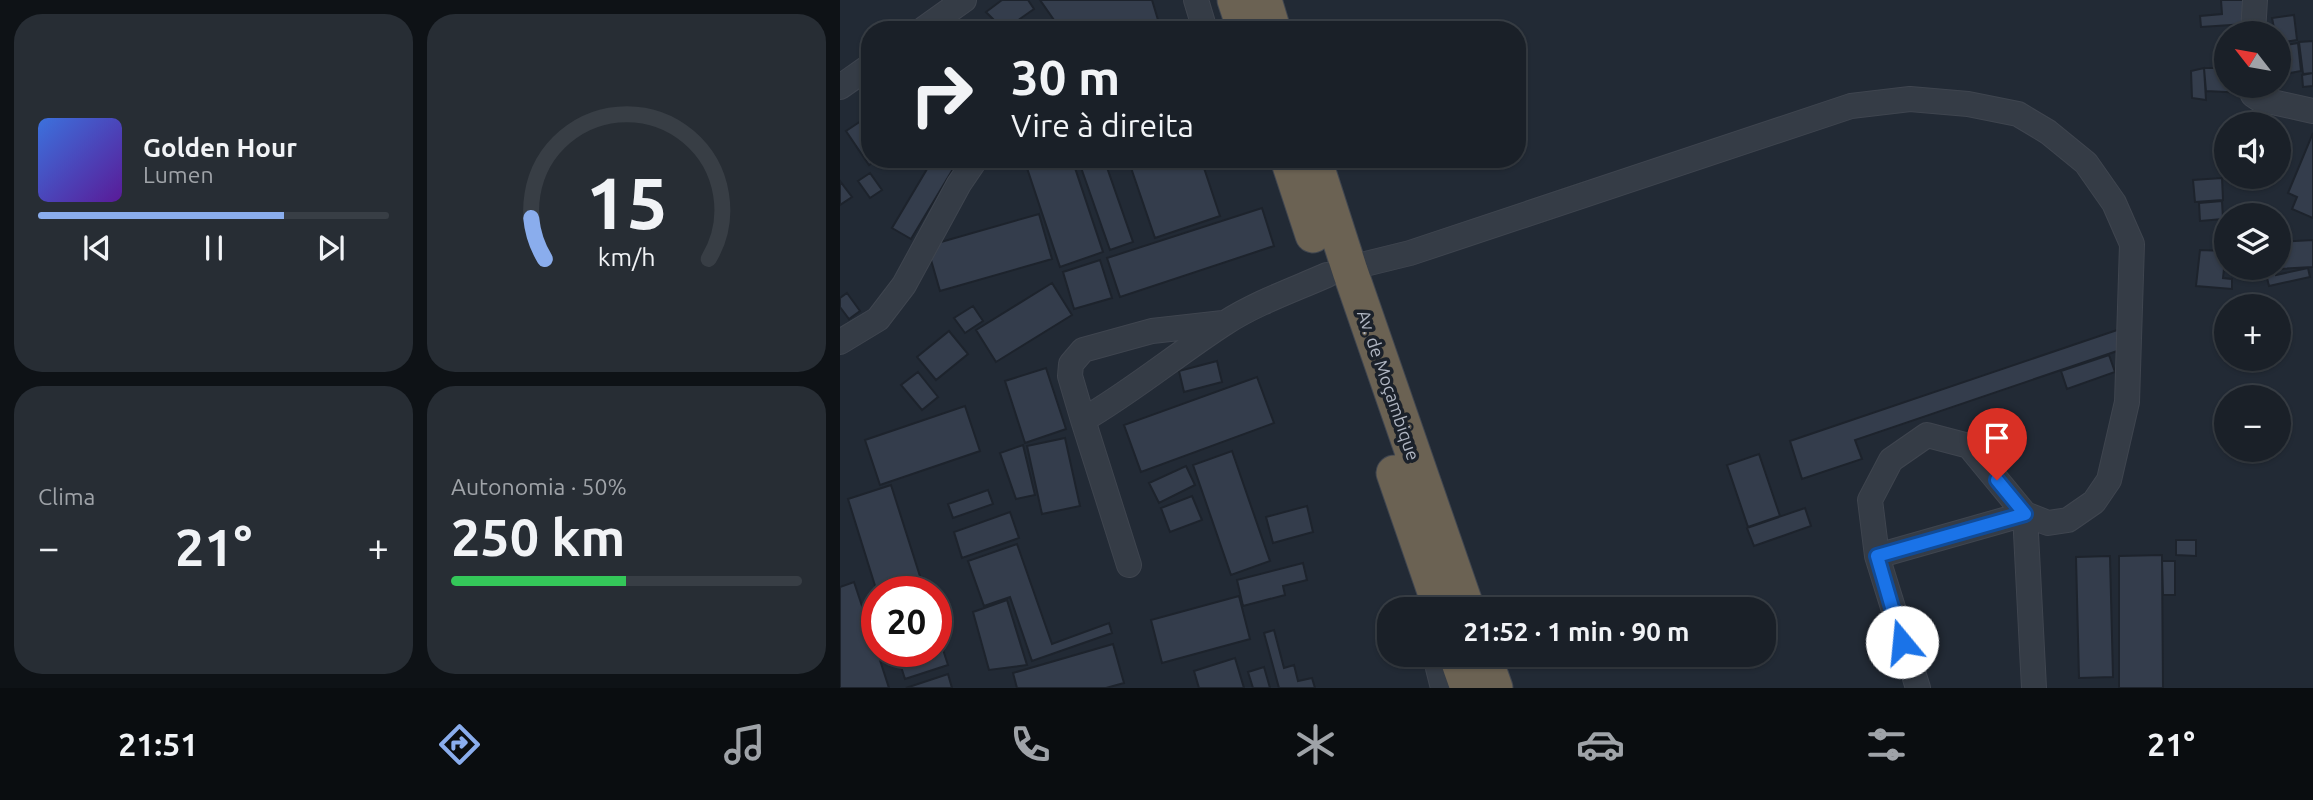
<!DOCTYPE html>
<html lang="pt">
<meta charset="utf-8">
<style>
:root{--surface:#1a2028;--page:#272d34;--text:#f1f3f6;--muted:#9fa3a8;--line:#383e45;--accent:#8aaded}
body{margin:0;font-family:Ubuntu,sans-serif;background:var(--page);color:var(--text);height:100vh;display:flex;flex-direction:column;font-size:26px;white-space:nowrap}
*{box-sizing:border-box;margin:0}
p{font-size:23px;color:var(--muted)}
.icon{flex:none;width:38px;height:38px;fill:none;stroke:currentColor;stroke-width:2;stroke-linecap:round;stroke-linejoin:round}
.map{position:relative;flex:1;overflow:hidden}
.panel{display:flex;flex-direction:column;gap:14px;padding:14px;background:#0e1216;width:840px}
.panel>*{flex:none}
.guide{position:absolute;left:21px;top:21px;width:665px;height:147px;border-radius:28px;box-shadow:0 2px 5px #0004,0 0 0 2px var(--line);background:#1a2028;color:var(--text);overflow:hidden}
.needle{width:46px;rotate:301deg}
.buttons{position:absolute;left:1374px;top:21px;display:grid;gap:14px}
.buttons a{display:grid;place-items:center;width:77px;height:77px;border-radius:50%;background:var(--surface);box-shadow:0 2px 5px #0004,0 0 0 2px var(--line);font-size:35px}
.speed{position:absolute;left:21px;top:576px;display:flex;gap:14px;font-size:35px;font-weight:700;text-align:center}
.speed>*{display:grid;place-content:center;width:91px;height:91px;border-radius:50%;background:var(--surface);box-shadow:0 2px 5px #0004,0 0 0 2px var(--line);line-height:1}
.speed .limit{border:10px solid #d22;background:#fff;color:#111}
.pin{position:absolute;display:grid;place-items:center;width:60px;height:60px;color:#fff;margin:-72px -30px;border-radius:50% 50% 50% 0;rotate:-45deg;box-shadow:0 0 7px #0007}
.pin .icon{rotate:45deg}
.me{position:absolute;width:77px;margin:-38px;rotate:343deg;stroke-linejoin:round;filter:drop-shadow(0 0 5px #0008)}
.turn{display:flex;align-items:center;gap:24px;height:147px;padding:0 35px;font-size:32px}
.turn .icon{width:91px;height:91px;stroke-width:2.5}
.turn b{display:block;font-size:49px;line-height:60px}
.big{font-size:52px;font-weight:700;line-height:1.1}
.panel .widget{flex:1;display:flex;flex-direction:column;justify-content:center;gap:10px;min-width:0;padding:0 24px;border-radius:28px;background:var(--page)}
.panel .dial{align-items:center;gap:0}
.dial svg{height:182px;overflow:visible;fill:none;stroke:var(--line);stroke-width:7;stroke-linecap:round;text-anchor:middle}
.dial text{fill:var(--text);stroke:none}
.song{display:flex;align-items:center;gap:21px}
.cover{width:84px;height:84px;border-radius:10px;background:linear-gradient(135deg,hsl(220 70% 55%),hsl(270 70% 35%))}
.played{height:7px;border-radius:4px;background:linear-gradient(90deg,var(--accent) 70%,var(--line) 70%)}
.keys{display:flex;justify-content:space-around;direction:ltr}
.heat{display:flex;justify-content:space-between;align-items:center;font-size:38px;direction:ltr}
.charge{height:10px;border-radius:5px;background:linear-gradient(90deg,#34c759 50%,var(--line) 0)}
.panel .tiles{flex:1;display:grid;gap:14px;grid-template-columns:repeat(2,1fr)}
.trip{position:absolute;left:537px;top:597px;width:399px;height:70px;border-radius:28px;background:var(--surface);box-shadow:0 2px 5px #0004,0 0 0 2px var(--line);font-weight:700;line-height:70px;text-align:center}
.dock{display:flex;height:112px;justify-content:space-around;align-items:center;background:#0a0d10;color:var(--muted)}
.dock .icon{width:49px;height:49px}
.dock .on{color:var(--accent)}
.dock b{font-size:32px;color:var(--text)}
main{display:flex;flex:1;min-height:0}
.map>svg:first-child{display:block}
.building{fill:#343d4c;stroke:#1d232c;stroke-width:2}
.lines{fill:none;stroke-linecap:round;stroke-linejoin:round}
.minor-casing{stroke:#3f454f;stroke-width:26}
.highway-casing{stroke:#404650;stroke-width:37}
.minor{stroke:#353c46;stroke-width:24}
.highway{stroke:#6b6253;stroke-width:35}
.route-casing{stroke:#114b97;stroke-width:18}
.route{stroke:#1a73e8;stroke-width:12}
.labels{text-anchor:middle;dominant-baseline:central;stroke-width:7;stroke-linejoin:round;paint-order:stroke}
.street-label{font-size:18px;fill:#b0b6c2;stroke:#1b212a}
</style>
<main>
<section class="panel">
<div class="tiles">
<div class="widget">
<div class="song"><i class="cover"></i><div><b>Golden Hour</b><p>Lumen</p></div></div>
<div class="played"></div>
<div class="keys"><svg class="icon" aria-label="previous" viewBox="0 0 24 24"><path d="M18 5L8 12l10 7zM5 5v14"/></svg><svg class="icon" aria-label="pause" viewBox="0 0 24 24"><path d="M8 5v14M16 5v14"/></svg><svg class="icon" aria-label="next" viewBox="0 0 24 24"><path d="M6 5l10 7-10 7zM19 5v14"/></svg></div>
</div>
<div class="widget dial"><svg viewBox="0 0 100 80">
<path d="M14 69A42 42 0 1 1 86 69"/>
<path d="M14 69A42 42 0 0 1 8 51" stroke="#8aaded"/>
<text x="50" y="56" font-size="32" font-weight="700">15</text>
<text x="50" y="72" font-size="11">km/h</text>
</svg></div>
<div class="widget"><p>Clima</p>
<div class="heat"><a>−</a><b class="big">21°</b><a>+</a></div>
</div>
<div class="widget"><p>Autonomia · 50%</p><b class="big">250 km</b><div class="charge"></div></div>
</div>
</section>
<div class="map">
<svg width="1473" height="688" viewBox="0 0 1473 688">
<rect width="100%" height="100%" fill="#222a35"/>
<!-- building -->
<path class="building" d="M162,0h26l6,9 -30,21 -18,-18z
M200,0h112l9,30h-100z
M1381,0h24l1,24 -45,3 -1,-11 22,-2z
M1454,15l3,25 -19,3v-10h-3l-3,-15z
M1473,41v32l-10,1 -4,-32z
M1458,43l3,28 -11,2 -4,-28z
M1439,60v40l-13,-3v-11h12z
M1364,68h22v18h19v7l-39,-2z
M1364,68l2,32 -14,-2 -1,-27z
M1473,73v13l-10,1 -1,-12z
M30,115v44h8l-9,6 -23,-34z
M1473,133v85l-21,-9 5,-12 -9,-4z
M93,159h26l-48,80 -19,-11z
M184,159h48l31,93 -43,15z
M238,159h26l29,83 -23,8z
M288,159h73l19,57 -65,22z
M30,173l12,17 -12,8 -12,-17z
M1382,178l1,22 -28,2 -2,-22z
M0,181l12,16 -12,8z
M1382,201l1,18 -23,2 -1,-18z
M422,208l12,38 -154,51 -13,-39z
M199,214l13,45 -112,32 -13,-45z
M1473,240v27l-71,4v-3h36v-26z
M1360,250l26,1 -3,27 9,1v10l-36,-3z
M260,260l12,38 -38,11 -11,-37z
M1468,268l2,9 -41,9 -3,-12 9,-3 1,4z
M212,283l20,32 -76,47 -20,-32z
M7,293l13,18 -11,8 -9,-12v-9z
M133,306l10,15 -18,12 -11,-15z
M1283,328l6,19 -274,93 7,19 -60,20 -12,-38z
M109,331l19,23 -32,26 -19,-23z
M1269,355l6,17 -48,17 -6,-18z
M377,361l5,21 -38,10 -5,-21z
M206,368l20,61 -41,14 -20,-62z
M78,372l20,25 -16,13 -21,-25z
M417,377l17,46 -133,49 -17,-47z
M125,406l15,45 -100,34 -15,-45z
M225,438l15,68 -38,8 -15,-68z
M183,445l12,50 -19,4 -16,-46z
M392,451l38,110 -39,14 -38,-110z
M919,454l21,62 -32,11 -21,-62z
M346,466l9,19 -36,18 -10,-20z
M51,485l34,107h-48l-29,-93z
M148,490l5,14 -40,14 -5,-14z
M352,496l10,24 -32,12 -9,-24z
M467,506l6,26 -40,11 -7,-26z
M965,508l6,18 -57,20 -7,-18z
M170,512l9,26 -57,20 -8,-26z
M1336,540h20v16l-20,-1z
M177,544l35,100 57,-21 3,10 -80,28 -22,-64 -26,9 -16,-45z
M1322,555l1,133h-44v-132z
M1270,556l3,121 -34,1 -3,-121z
M1322,561h13v34h-12z
M463,563l4,17 -24,6 2,9 -42,11 -6,-26z
M14,582l23,69 12,37h-49v-101z
M399,596l11,43 -88,24 -11,-43z
M167,600l20,65 -38,5 -16,-58z
M96,628l12,37 -43,14 -9,-28h40z
M434,630l10,38 10,-3 4,16 14,-3 3,10h-36l-15,-55z
M273,644l11,39 -18,5h-89l-4,-15z
M395,658l9,30h-45l-5,-17z
M424,667l6,21h-17l-5,-16z
M108,674l4,14h-46z"/>
<g class="lines">
<!-- minor casing -->
<g class="minor-casing">
<path id="minor" d="M356,0l9,30
M82,30l42,-30
M1413,33l2,-33
M1409,86l4,9 6,4 54,12
M0,87l30,-21
M509,268l61,-15 441,-147 59,-7 58,5 50,10 30,18 38,31 28,40 18,41 -5,158 -18,78 -15,22 -26,18 -20,3 -23,-9 -56,-68 -42,-11 -36,25 -21,40 7,56 41,132
M0,342l38,-23 26,-34 55,-101 17,-25
M243,420l-13,-44 1,-12 12,-14 69,-19 71,-8
M1185,514l9,174
M1037,556l148,-42
M289,565l-46,-145c50,-29 94,-66 142,-97 31,-20 68,-33 102,-48
M598,654v14l5,20"/>
</g>
<!-- highway casing -->
<g class="highway-casing">
<path id="highway" d="M395,0l10,30
M424,0l9,30
M448,159l25,76
M474,159l36,112 117,338
M554,473l47,136
M616,654l12,34
M643,654l12,34"/>
</g>
<!-- minor -->
<use href="#minor" class="minor"/>
<!-- highway -->
<use href="#highway" class="highway"/>
</g>
<g class="lines">
<!-- route casing -->
<g class="route-casing">
<path id="route" d="M1062,642l-25,-86 148,-42 -28,-34"/>
</g>
<!-- route -->
<use href="#route" class="route"/>
</g>
<g class="labels">
<!-- street labels -->
<g class="street-label">
<text transform="translate(549 385) rotate(71)">Av. de Moçambique</text>
</g>
</g>
</svg>
<div class="buttons">
<a><svg class="needle" viewBox="-14 -14 28 28"><path d="M0-13l5 13h-10z" fill="#e53935"/><path d="M0 13l5-13h-10z" fill="#9fa3a8"/></svg></a>
<a><svg class="icon" aria-label="sound" viewBox="0 0 24 24"><path d="M4 9h4l5-4v14l-5-4H4zM17 9q2 3 0 6"/></svg></a>
<a><svg class="icon" aria-label="layers" viewBox="0 0 24 24"><path d="M12 4l9 5-9 5-9-5zM3 14l9 5 9-5"/></svg></a>
<a>+</a>
<a>−</a>
</div>
<div class="speed"><div class="limit">20</div></div>
<div class="pin" style="left:1157px;top:480px;background:#d93025"><svg class="icon" aria-label="arrive" viewBox="0 0 24 24"><path d="M6 21V4h12l-3 4 3 4H6"/></svg></div>
<svg class="me" style="left:1062px;top:642px" viewBox="-20 -20 40 40"><circle r="19" fill="#fff"/><path d="M0-13L10 11 0 6-10 11z" fill="#1a73e8"/></svg>
<div class="trip">21:52 · 1 min · 90 m</div>
<div class="guide">
<div class="turn"><svg class="icon" aria-label="right" viewBox="0 0 24 24"><path d="M7 20v-9h11M14 6l5 5-5 5"/></svg><div><b>30 m</b>Vire à direita</div></div>
</div>
</div>
</main>
<nav class="dock">
<b>21:51</b>
<svg class="icon on" aria-label="directions" viewBox="0 0 24 24"><path d="M12 3l9 9-9 9-9-9zM9 14v-3h6M13 9l2 2-2 2"/></svg>
<svg class="icon" aria-label="music" viewBox="0 0 24 24"><path d="M9 18V5l10-2v13"/><circle cx="6" cy="18" r="3"/><circle cx="16" cy="16" r="3"/></svg>
<svg class="icon" aria-label="phone" viewBox="0 0 24 24"><path d="M5 4h4l2 5-3 2q2 4 5 5l2-3 5 2v4C11 20 4 13 5 4z"/></svg>
<svg class="icon" aria-label="climate" viewBox="0 0 24 24"><path d="M12 3v18M4 7l16 10M4 17L20 7"/></svg>
<svg class="icon" aria-label="car" viewBox="0 0 24 24"><path d="M5 17H2v-5l4-1 3-4h7l3 4 3 1v5h-3M9 17h6M6 11h13"/><circle cx="7" cy="17" r="2"/><circle cx="17" cy="17" r="2"/></svg>
<svg class="icon" aria-label="filters" viewBox="0 0 24 24"><path d="M4 7h16M4 17h16"/><circle cx="9" cy="7" r="2"/><circle cx="15" cy="17" r="2"/></svg>
<b>21°</b>
</nav>
